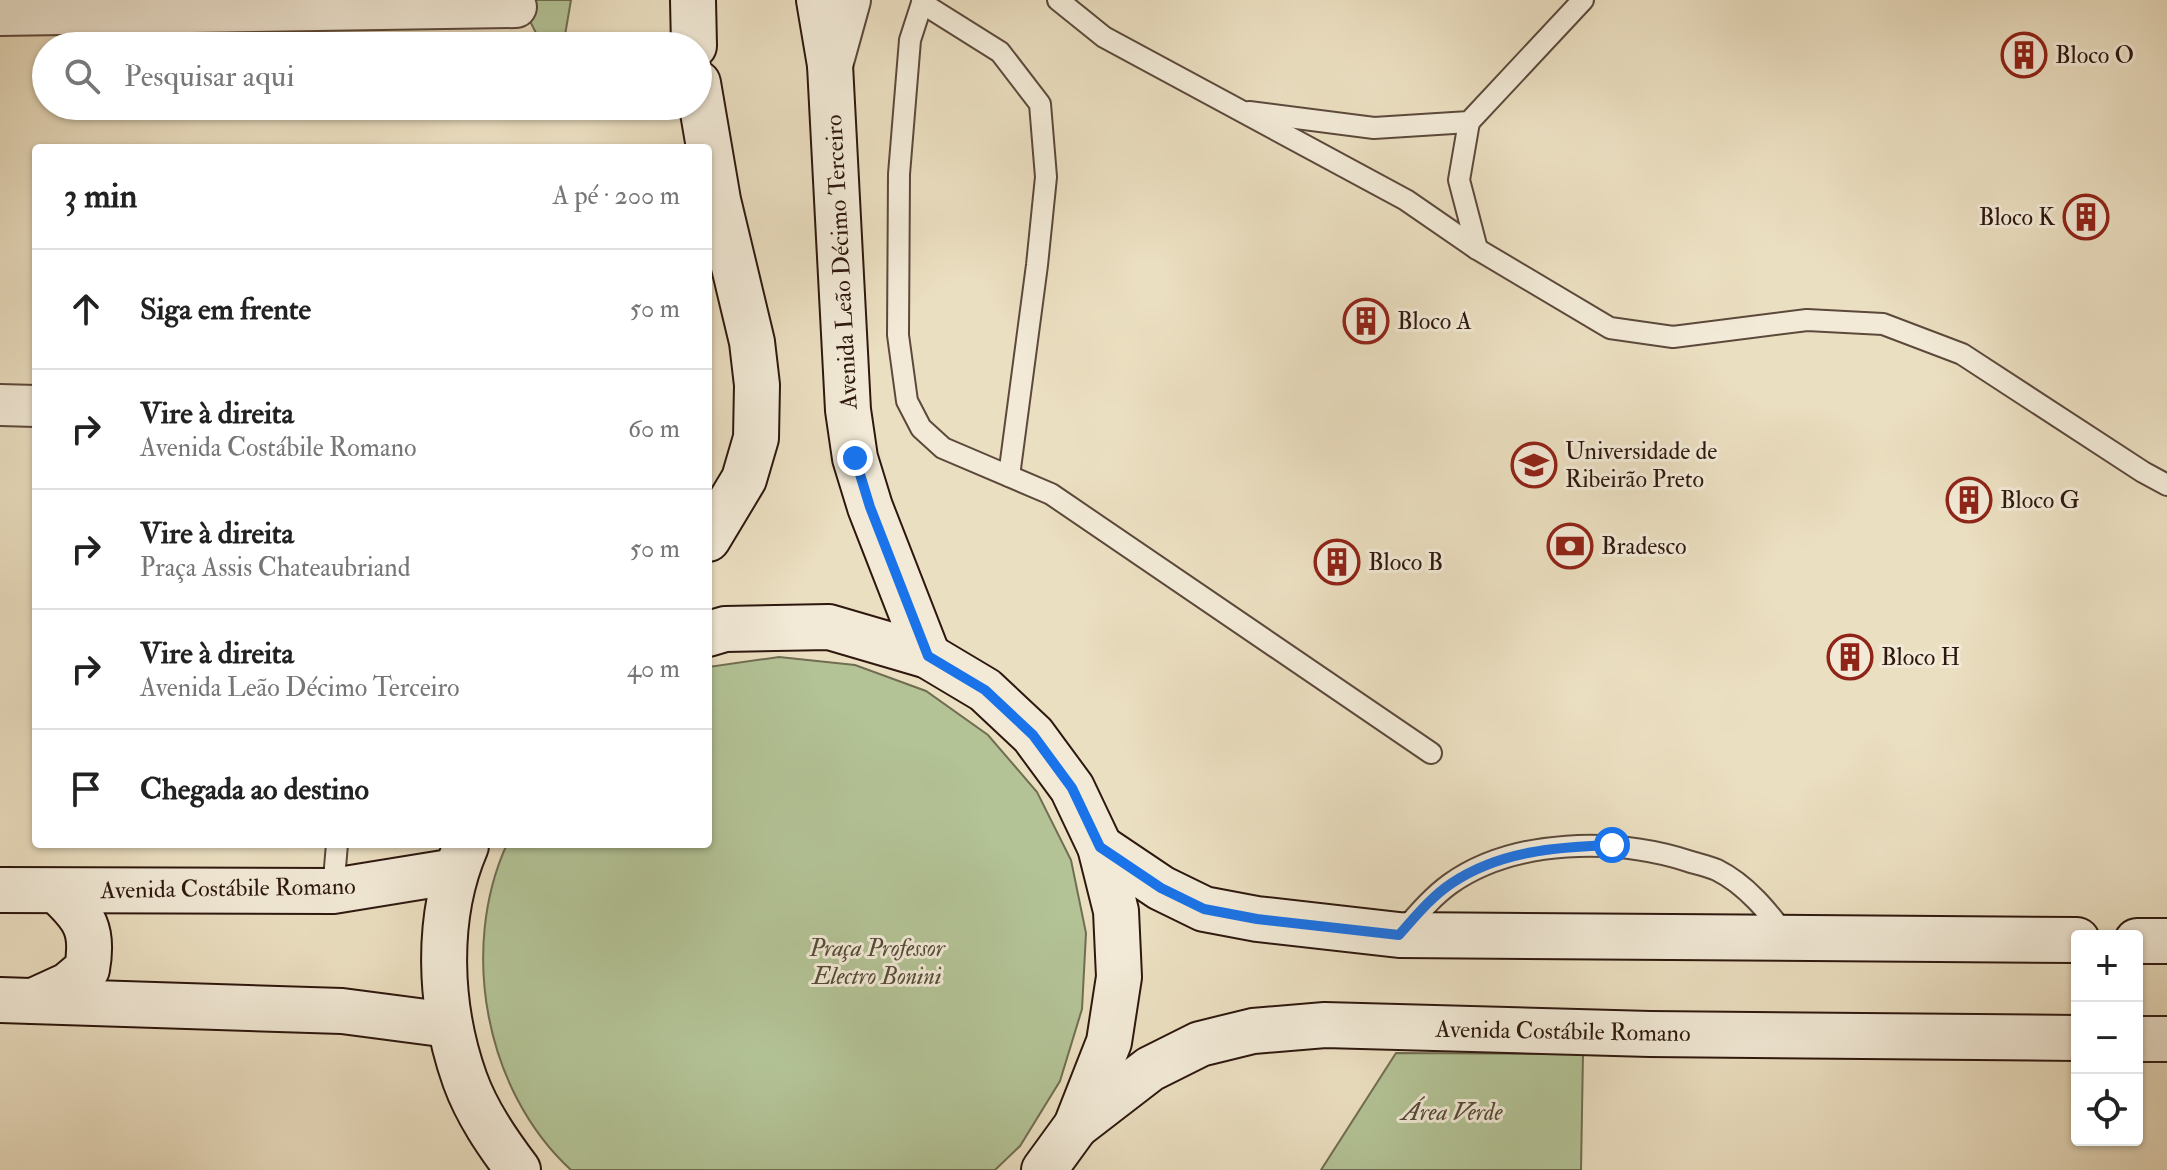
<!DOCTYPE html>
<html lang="pt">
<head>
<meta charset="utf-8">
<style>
  :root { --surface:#fff; --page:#f6f6f6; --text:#222; --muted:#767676; --line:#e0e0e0 }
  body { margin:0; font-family:"IM FELL Double Pica",serif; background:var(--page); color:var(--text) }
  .controls { position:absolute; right:24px; bottom:24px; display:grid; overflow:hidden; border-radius:8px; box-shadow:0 2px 6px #0004 }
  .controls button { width:72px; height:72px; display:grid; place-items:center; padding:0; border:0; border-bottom:2px solid var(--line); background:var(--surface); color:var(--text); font:40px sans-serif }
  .stop { position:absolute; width:24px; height:24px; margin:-18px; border:6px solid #1a73e8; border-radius:50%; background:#fff }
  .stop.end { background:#1a73e8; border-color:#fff; box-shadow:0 2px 8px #0008 }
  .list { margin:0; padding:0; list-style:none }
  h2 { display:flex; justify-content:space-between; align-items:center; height:104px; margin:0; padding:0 32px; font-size:34px }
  h2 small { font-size:26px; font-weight:400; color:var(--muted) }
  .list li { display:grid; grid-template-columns:52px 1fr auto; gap:24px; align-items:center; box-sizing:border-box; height:120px; padding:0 32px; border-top:2px solid var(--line) }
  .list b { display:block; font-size:30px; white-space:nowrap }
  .list p { margin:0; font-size:26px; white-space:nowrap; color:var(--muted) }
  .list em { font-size:26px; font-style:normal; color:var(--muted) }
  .icon { flex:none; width:44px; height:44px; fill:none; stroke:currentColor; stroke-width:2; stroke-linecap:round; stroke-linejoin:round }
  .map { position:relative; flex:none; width:2167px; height:1170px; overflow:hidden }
  .search { position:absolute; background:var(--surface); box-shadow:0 2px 6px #0004; left:32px; top:32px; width:680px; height:88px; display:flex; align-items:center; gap:20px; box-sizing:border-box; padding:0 28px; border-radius:44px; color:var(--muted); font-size:30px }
  .panel { position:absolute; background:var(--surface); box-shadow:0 2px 6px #0004; left:32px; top:144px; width:680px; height:704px; border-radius:8px }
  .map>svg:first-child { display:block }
</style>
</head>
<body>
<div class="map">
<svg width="2167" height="1170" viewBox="0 0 2167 1170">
  <rect width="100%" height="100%" fill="#ebdfc1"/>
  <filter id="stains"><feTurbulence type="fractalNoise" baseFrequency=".0025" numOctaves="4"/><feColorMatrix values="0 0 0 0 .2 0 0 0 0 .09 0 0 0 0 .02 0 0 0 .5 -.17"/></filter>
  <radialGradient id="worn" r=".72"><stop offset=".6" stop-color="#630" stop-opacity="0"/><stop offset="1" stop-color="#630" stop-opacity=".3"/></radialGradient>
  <g fill="#b3c396" stroke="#706d52" stroke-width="2">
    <path d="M 519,0 L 571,0 L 564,41 L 536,33 Z"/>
    <path d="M 779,657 L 855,665 L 926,691 L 988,735 L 1037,792 L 1071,860 L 1086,933 L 1082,1009 L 1060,1081 L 1020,1146 L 995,1170 L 571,1170 C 485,1091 459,949 507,844 L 708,844 L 708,667 Z"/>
    <path d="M 1396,1053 L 1583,1054 L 1581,1170 L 1321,1170 Z"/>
  </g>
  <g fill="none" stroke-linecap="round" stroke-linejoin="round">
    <g stroke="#5c493b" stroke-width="24">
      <g id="service">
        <path d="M 923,0 L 910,40 L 899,174 L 898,335 L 907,401 L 921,428 L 943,448 L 1051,494 L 1431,753"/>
        <path d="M 1058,0 L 1104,37 L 1406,200 L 1477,249 L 1610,328 L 1673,337 L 1807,320 L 1883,324 L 1962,354 L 2143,472 L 2167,485"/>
        <path d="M 922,3 L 1000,52 L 1040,104 L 1046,177 L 1037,265 L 1009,476"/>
        <path d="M 1249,112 L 1374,128 L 1469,122 L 1583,0"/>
        <path d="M 1469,122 L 1459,180 L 1477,249"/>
        <path d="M 333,891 L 337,844"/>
        <path d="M 1402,932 C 1417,915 1432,897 1450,884 C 1515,838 1616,838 1688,861 C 1697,864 1708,866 1717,870 C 1747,885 1768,912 1788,938"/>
      </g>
    </g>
    <g stroke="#5c493b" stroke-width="44">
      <g id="minor">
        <path d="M 0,15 L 516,7"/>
        <path d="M 0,405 L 36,406"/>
      </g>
    </g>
    <g stroke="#5c493b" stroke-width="48">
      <path id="tertiary" d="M 830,65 L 848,0"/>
    </g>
    <g stroke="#2d170e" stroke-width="48">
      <g id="secondary">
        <path d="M 693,0 L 694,46"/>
        <path d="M 819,0 L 830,65 L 848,410 L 855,458 L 870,507 L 928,656"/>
        <path d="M 698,83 L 718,200 L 752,342 L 757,385 L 756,438 L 744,479 L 708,539"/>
        <path d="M 708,634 L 725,629 L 829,627 L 928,656 L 985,690 L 1033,735 L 1072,788 L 1100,847 L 1116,911 L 1119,977 L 1109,1042 L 1076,1126 L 1044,1170"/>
        <path d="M 466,846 C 435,918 439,1007 465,1080 C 477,1113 497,1142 518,1170"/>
        <path d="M 1100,847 L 1161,888 L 1204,909 L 1257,919 L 1399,935 L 2077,940"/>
        <path d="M 0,890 L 333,891 L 456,871"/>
        <path d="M 2137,941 L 2167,941"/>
        <path d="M 0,1000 L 342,1011 L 449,1025"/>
        <path d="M 33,1001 L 68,985 L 87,969 C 94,930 85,917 57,891"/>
        <path d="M 2137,1039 L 2167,1039"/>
        <path d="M 1076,1126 L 1150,1069 L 1200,1044 L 1253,1031 L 1325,1025 L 1650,1034 L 2077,1038"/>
      </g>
    </g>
    <use href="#service" stroke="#f2ead7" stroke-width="20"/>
    <use href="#minor" stroke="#f2ead7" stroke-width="40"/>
    <use href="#tertiary" stroke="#f2ead7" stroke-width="44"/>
    <use href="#secondary" stroke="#f2ead7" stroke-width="44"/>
  </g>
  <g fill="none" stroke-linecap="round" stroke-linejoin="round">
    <path stroke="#1a73e8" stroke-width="10" d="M 855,458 L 870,507 L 928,656 L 985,690 L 1033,735 L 1072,788 L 1100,847 L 1161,888 L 1204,909 L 1257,919 L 1399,935 C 1415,917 1432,896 1452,883 C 1500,851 1556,847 1612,845"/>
  </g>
  <defs>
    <g id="building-ring" transform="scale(2.3)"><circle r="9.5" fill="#f2ead7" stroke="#8f2418" stroke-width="1.5"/><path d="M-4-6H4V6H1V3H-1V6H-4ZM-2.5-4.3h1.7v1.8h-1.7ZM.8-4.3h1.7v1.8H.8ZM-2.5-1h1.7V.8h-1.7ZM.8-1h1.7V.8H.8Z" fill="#8f2418"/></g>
    <g id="university-ring" transform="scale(2.3)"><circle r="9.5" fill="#f2ead7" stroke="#8f2418" stroke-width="1.5"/><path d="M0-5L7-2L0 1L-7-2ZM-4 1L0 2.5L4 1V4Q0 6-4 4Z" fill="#8f2418"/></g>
    <g id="bank-ring" transform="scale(2.3)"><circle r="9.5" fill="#f2ead7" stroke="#8f2418" stroke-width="1.5"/><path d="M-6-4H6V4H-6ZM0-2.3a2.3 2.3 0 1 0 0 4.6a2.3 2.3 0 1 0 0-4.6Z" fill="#8f2418"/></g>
  </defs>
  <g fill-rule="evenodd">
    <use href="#building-ring" x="2024" y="55"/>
    <use href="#building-ring" x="2086" y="217"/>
    <use href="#building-ring" x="1366" y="321"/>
    <use href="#university-ring" x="1534" y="465"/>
    <use href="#building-ring" x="1969" y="500"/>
    <use href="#bank-ring" x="1570" y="546"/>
    <use href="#building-ring" x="1337" y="562"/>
    <use href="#building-ring" x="1850" y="657"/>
  </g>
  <g text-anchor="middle" stroke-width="6" stroke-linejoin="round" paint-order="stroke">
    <g font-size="24" fill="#2d170e" stroke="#f2ead7" text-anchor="start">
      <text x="2055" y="63">Bloco O</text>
      <text x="2055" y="225" text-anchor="end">Bloco K</text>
      <text x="1397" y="329">Bloco A</text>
      <text x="1565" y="459">Universidade de<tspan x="1565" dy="28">Ribeirão Preto</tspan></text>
      <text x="2000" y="508">Bloco G</text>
      <text x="1601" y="554">Bradesco</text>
      <text x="1368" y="570">Bloco B</text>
      <text x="1881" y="665">Bloco H</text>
    </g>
    <g font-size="24" fill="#2d170e" stroke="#f2ead7">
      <text transform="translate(841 262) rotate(-93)" y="8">Avenida Leão Décimo Terceiro</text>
      <text transform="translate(228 888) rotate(-1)" y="8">Avenida Costábile Romano</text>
      <text transform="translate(1563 1031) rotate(1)" y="8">Avenida Costábile Romano</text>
    </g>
    <g font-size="24" font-style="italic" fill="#554b37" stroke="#f2ead7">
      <text x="877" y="956">Praça Professor<tspan x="877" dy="28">Electro Bonini</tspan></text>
      <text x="1452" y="1120">Área Verde</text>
    </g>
  </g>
  <rect width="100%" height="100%" filter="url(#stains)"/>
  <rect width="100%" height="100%" fill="url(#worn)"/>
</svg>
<div class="controls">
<button>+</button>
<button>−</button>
<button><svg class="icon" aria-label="locate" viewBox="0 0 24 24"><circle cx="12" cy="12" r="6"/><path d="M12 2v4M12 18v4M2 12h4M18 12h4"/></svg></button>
</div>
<div class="stop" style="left:1612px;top:845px"></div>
<div class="stop end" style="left:855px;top:458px"></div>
<div class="search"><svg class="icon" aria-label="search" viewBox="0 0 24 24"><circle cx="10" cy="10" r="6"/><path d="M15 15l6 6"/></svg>Pesquisar aqui</div>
<section class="panel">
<h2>3 min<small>A pé · 200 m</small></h2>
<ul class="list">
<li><svg class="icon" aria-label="ahead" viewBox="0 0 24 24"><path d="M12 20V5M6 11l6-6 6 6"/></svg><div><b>Siga em frente</b></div><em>50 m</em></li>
<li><svg class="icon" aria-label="right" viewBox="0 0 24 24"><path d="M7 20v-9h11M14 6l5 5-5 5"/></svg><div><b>Vire à direita</b><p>Avenida Costábile Romano</p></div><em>60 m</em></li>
<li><svg class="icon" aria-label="right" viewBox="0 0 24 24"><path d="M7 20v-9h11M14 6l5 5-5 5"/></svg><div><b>Vire à direita</b><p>Praça Assis Chateaubriand</p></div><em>50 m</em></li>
<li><svg class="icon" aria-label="right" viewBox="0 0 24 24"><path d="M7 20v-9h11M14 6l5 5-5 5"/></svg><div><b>Vire à direita</b><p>Avenida Leão Décimo Terceiro</p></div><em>40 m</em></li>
<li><svg class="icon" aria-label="arrive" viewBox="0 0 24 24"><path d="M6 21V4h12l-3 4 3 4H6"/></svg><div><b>Chegada ao destino</b></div></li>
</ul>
</section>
</div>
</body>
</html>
